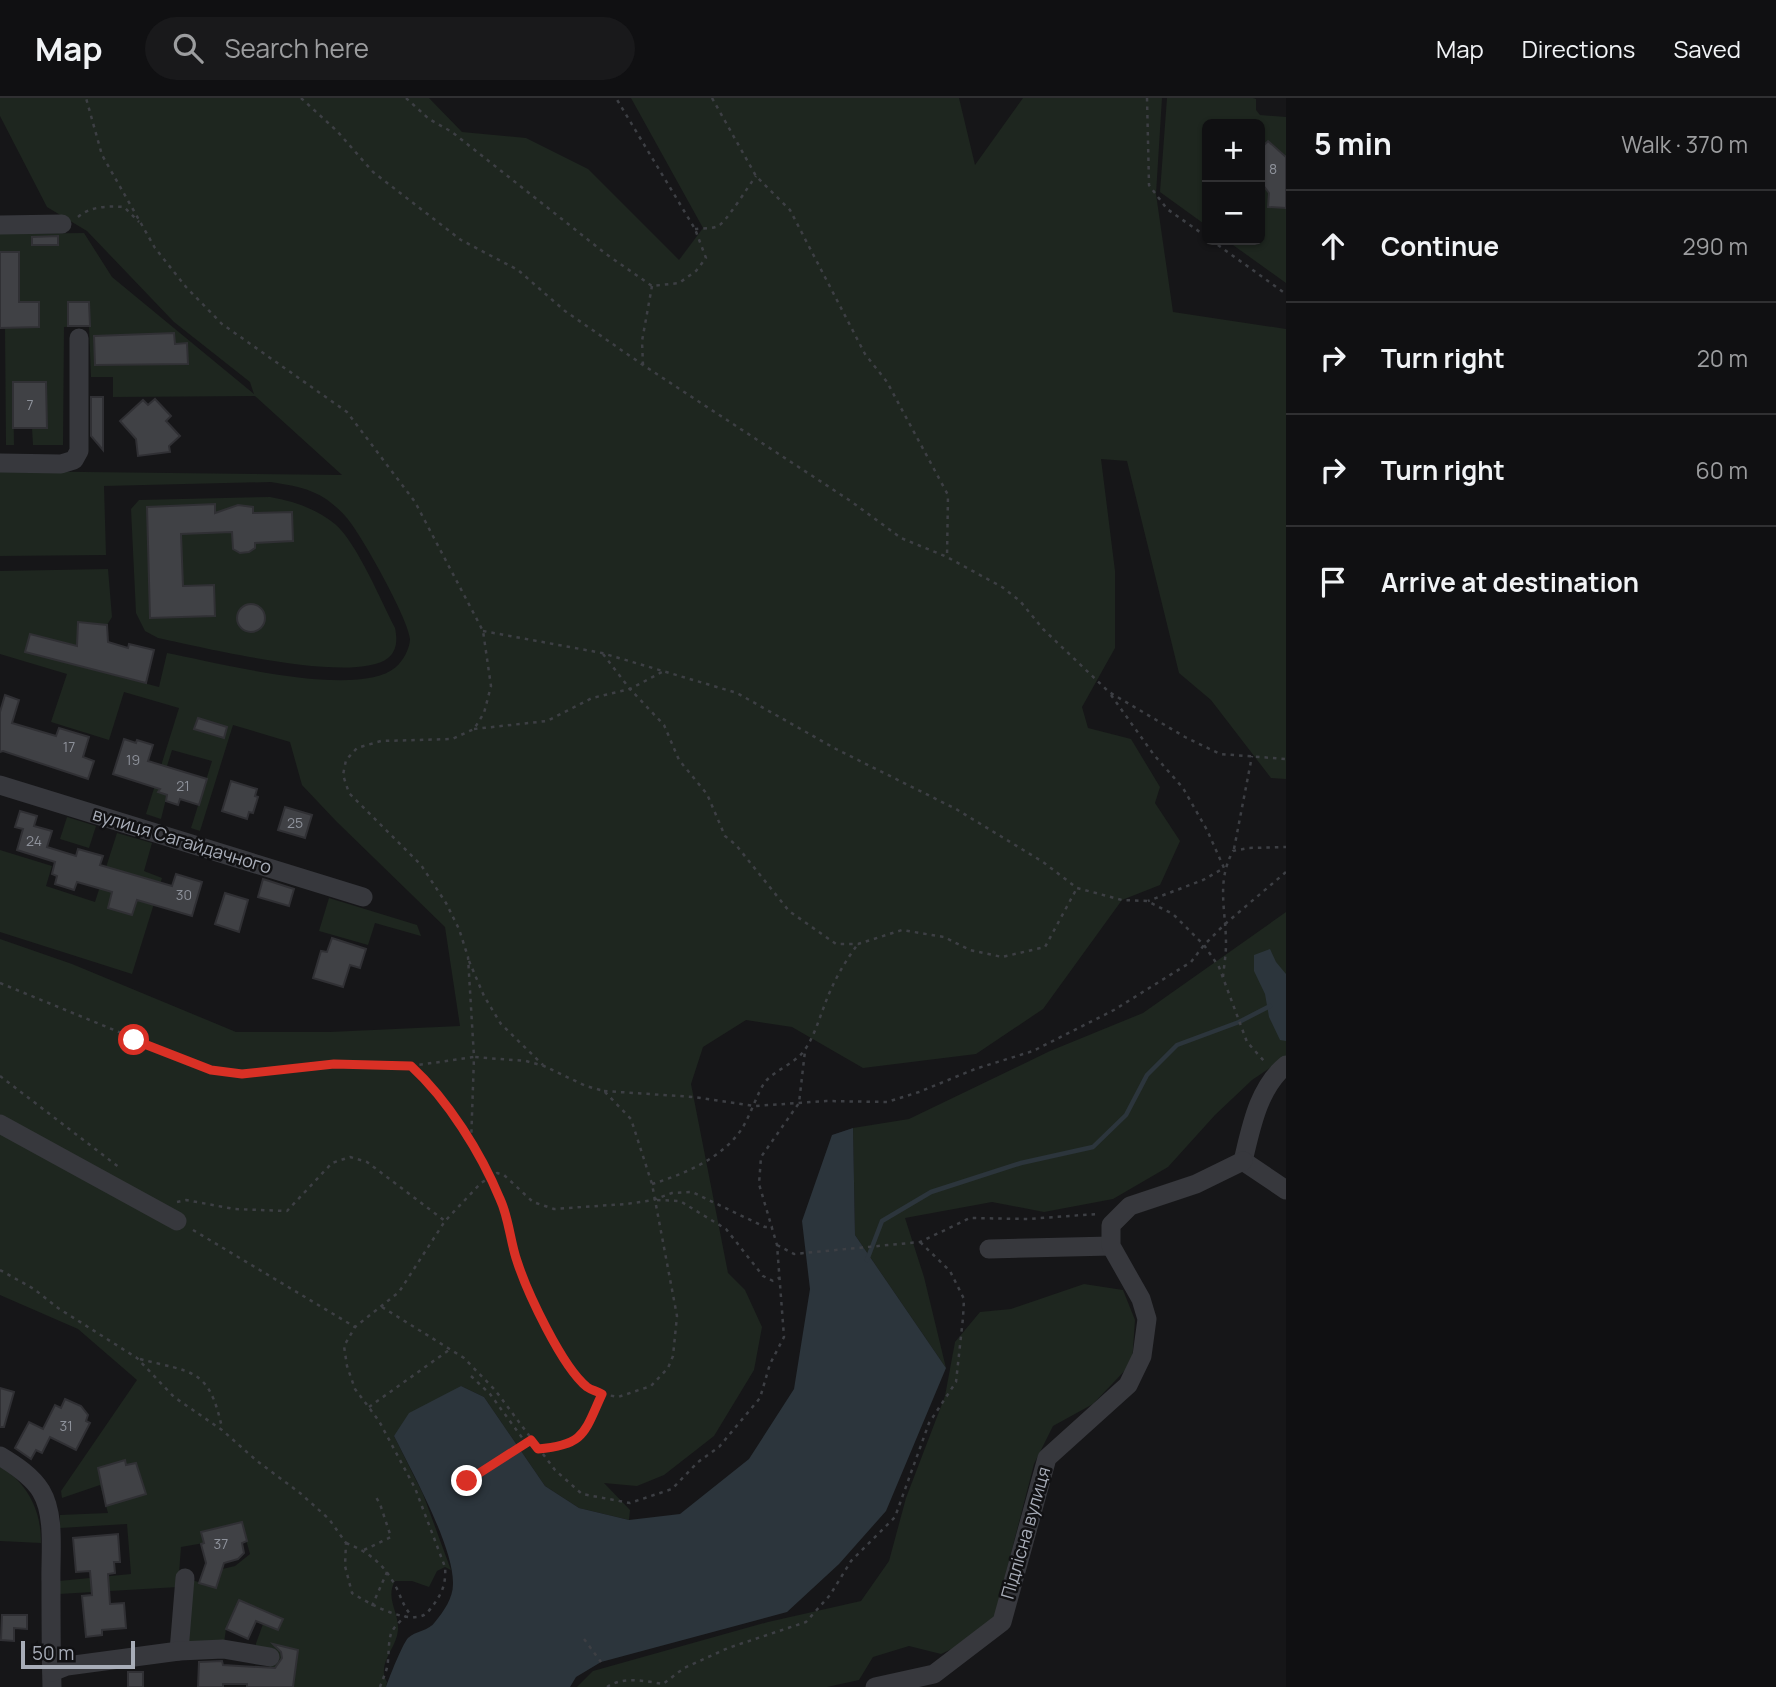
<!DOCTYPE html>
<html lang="en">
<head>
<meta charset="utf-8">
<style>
  :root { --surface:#101012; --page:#19191b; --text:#f1f3f6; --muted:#9c9d9f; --line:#303032 }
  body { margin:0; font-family:Manrope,sans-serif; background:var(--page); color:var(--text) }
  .controls { position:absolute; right:21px; top:21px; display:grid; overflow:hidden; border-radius:10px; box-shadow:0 2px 5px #0004 }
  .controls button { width:63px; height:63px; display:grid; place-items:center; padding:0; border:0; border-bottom:2px solid var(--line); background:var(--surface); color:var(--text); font:35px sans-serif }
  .scale { position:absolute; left:21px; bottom:18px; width:114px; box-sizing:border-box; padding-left:7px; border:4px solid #a8adb8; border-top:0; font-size:19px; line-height:24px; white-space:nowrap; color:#a8adb8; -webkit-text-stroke:5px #111113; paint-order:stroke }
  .stop { position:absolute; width:21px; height:21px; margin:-16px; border:5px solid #d93025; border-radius:50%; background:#fff }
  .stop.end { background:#d93025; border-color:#fff; box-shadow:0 2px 7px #0008 }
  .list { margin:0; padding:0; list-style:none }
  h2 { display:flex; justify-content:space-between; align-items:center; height:91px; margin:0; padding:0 28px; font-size:30px }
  h2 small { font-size:23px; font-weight:400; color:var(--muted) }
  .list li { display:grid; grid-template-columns:46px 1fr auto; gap:21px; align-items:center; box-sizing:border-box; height:112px; padding:0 28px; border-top:2px solid var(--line) }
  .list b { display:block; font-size:26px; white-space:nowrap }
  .list em { font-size:23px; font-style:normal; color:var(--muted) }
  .icon { flex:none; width:38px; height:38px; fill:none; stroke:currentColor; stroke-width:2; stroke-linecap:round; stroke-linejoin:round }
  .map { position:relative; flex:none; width:1286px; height:1589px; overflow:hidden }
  header { display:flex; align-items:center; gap:42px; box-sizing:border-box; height:98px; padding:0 35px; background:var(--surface); border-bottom:2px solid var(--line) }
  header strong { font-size:33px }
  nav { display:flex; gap:38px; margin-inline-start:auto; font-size:24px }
  .search { width:490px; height:63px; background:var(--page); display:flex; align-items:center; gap:18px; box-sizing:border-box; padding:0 24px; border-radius:38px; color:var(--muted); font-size:26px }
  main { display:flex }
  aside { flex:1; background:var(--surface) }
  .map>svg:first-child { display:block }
</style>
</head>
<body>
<header>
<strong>Map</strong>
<div class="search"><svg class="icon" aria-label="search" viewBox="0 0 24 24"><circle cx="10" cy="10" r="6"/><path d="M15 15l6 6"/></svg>Search here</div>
<nav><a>Map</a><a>Directions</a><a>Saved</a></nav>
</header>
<main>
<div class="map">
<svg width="1286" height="1589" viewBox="0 0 1286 1589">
  <rect width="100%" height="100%" fill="#161618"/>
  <g fill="#1e261f">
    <path d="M 0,0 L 429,0 L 462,34 L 526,40 L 588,71 L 679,162 L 703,130 L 631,0 L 959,0 L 975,67 L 1023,0 L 1162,0 L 1156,96 L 1173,214 L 1286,231 L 1286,681 L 1271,680 L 1211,602 L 1179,575 L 1127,363 L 1101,361 L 1115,473 L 1115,550 L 1082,609 L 1088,630 L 1131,641 L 1160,689 L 1155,705 L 1180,743 L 1160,787 L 1122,802 L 1043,911 L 976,956 L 863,970 L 792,929 L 746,922 L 703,949 L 691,986 L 728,1175 L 745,1192 L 762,1229 L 754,1272 L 714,1338 L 664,1377 L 637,1388 L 604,1385 L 630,1412 L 629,1422 L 579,1410 L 545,1388 L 484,1299 L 461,1288 L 394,1338 L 423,1396 L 451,1472 L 445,1469 L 437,1473 L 429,1489 L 412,1483 L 395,1483 C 385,1500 399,1514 398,1532 C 397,1550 376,1566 387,1584 L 386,1589 L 268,1589 L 270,1563 L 254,1551 L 263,1526 L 239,1503 L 226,1531 L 224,1545 L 186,1544 L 192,1482 L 216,1490 L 210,1474 L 235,1468 L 250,1456 L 241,1424 L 202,1434 L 204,1445 L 181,1449 L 178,1489 L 59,1496 L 59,1483 L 131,1476 L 127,1426 L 60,1430 L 60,1417 L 108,1415 L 100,1387 L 62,1400 L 61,1393 L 137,1282 L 78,1231 L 0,1197 L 0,841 L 72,866 L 236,934 L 330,934 L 460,928 L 445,829 L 336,723 L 302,687 L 290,644 L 233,627 L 200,733 L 191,730 L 212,663 L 172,652 L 159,694 L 167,697 L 161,721 L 146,716 L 179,610 L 124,594 L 109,642 L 51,624 L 67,576 L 0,556 L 0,473 L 108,471 L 112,519 L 107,527 L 79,524 L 77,548 L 30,536 L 25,554 L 159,589 L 167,555 C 215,564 358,602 396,569 C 403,563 410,550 410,541 C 409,522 360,434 346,419 C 341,413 333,406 326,401 C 310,390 290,387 271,384 L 104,388 L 106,457 L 0,458 L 0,373 L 342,377 L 255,298 L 113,299 L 113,279 L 91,279 L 89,228 L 64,229 L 63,347 L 33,347 L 32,330 L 47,330 L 46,284 L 13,284 L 14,347 L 6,347 L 5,231 L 0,230 L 0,136 L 84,135 L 112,179 L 254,296 L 250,284 L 174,224 L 87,133 L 47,109 L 0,18 Z"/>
    <path d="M 1167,0 L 1253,0 L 1256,1 L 1256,12 L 1260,17 L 1286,19 L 1286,185 L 1226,142 L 1260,142 L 1260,26 L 1207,26 L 1207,128 L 1160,94 Z"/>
    <path d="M 270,399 C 294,403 316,411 335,426 C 357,445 381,503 395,530 C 397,540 398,552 388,560 C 354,587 202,549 158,540 L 145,533 L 136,515 L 131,411 L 139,402 Z"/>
    <path d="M 67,719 L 96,728 L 89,750 L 60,741 Z"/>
    <path d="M 117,735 L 152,745 L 144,773 L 162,780 L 132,876 L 0,834 L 0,752 L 52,768 L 46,788 L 95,804 Z"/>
    <path d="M 329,800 L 417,827 L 421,838 L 375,825 L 368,847 L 319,833 Z"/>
    <path d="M 1286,814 L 1286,959 L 1252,982 L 1215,1017 L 1168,1069 L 1113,1101 L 1044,1114 L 992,1104 L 905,1120 L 924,1179 L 946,1270 L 855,1137 L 853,1030 L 909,1021 L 1050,953 L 1143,915 Z"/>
    <path d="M 1084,1186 L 1123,1192 L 1135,1222 L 1132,1265 L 1093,1306 L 1053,1328 L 1034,1366 L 994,1521 L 960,1547 L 941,1556 L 909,1548 L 873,1559 L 859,1582 L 827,1589 L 577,1589 L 593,1573 L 768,1524 L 861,1503 L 889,1463 L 906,1400 L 945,1298 L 955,1244 L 980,1214 L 1011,1211 Z"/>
    <path d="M 0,1368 C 28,1386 41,1412 41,1445 L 0,1443 Z"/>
  </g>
  <g fill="#2c353c">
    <path d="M 1270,851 L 1276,864 L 1286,876 L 1286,943 L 1280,942 L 1269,919 L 1265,896 L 1254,873 L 1254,857 Z"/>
    <path d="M 853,1030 L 855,1137 L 946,1270 L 886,1413 L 839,1466 L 787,1514 L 601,1564 L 576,1579 L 570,1589 L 386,1589 C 389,1580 402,1547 408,1540 C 415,1533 429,1533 435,1524 C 444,1513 453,1500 453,1486 C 454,1449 411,1372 394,1338 L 409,1315 L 461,1288 L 484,1299 L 545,1388 L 579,1410 L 629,1422 L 680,1416 L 749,1361 L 794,1291 L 810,1191 L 802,1123 L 832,1037 Z"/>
  </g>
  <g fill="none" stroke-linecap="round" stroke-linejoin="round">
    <path stroke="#2c353c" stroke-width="4.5" d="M 867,1162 L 882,1123 L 931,1094 L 1021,1065 L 1093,1049 L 1126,1017 L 1147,977 L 1177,947 L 1239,924 L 1270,908"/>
  </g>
  <g fill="#404145" stroke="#303034" stroke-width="2">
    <path d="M 1268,43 L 1286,59 L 1286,110 L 1268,109 L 1269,95 L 1260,83 L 1260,51 Z"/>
    <path d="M 58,138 L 58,147 L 32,147 L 32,139 Z"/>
    <path d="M 0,154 L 19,154 L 19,204 L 39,204 L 39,229 L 0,230 Z"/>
    <path d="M 68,204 L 89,204 L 90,228 L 68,228 Z"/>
    <path d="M 174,235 L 175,246 L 187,245 L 188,266 L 95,267 L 94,238 Z"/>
    <path d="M 13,284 L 46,284 L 47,330 L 13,330 Z"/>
    <path d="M 91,299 L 103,299 L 103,352 L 91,338 Z"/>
    <path d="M 155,301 L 171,318 L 166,323 L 180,338 L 169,348 L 170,354 L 138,358 L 136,341 L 120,323 L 143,302 L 148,307 Z"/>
    <path d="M 215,406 L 215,415 L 238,407 L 253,409 L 253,415 L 292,414 L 293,443 L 255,445 L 255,450 L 249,454 L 240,455 L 233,451 L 232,434 L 181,436 L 183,488 L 214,487 L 215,518 L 150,520 L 147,409 Z"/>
    <circle cx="251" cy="520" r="14"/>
    <path d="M 78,524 L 107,527 L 108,544 L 128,550 L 129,546 L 154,552 L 146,585 L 25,554 L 30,536 L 77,548 Z"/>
    <path d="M 5,597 L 19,602 L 12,625 L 56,638 L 59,630 L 89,639 L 83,659 L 94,663 L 88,681 L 3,653 L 0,654 L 0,614 Z"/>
    <path d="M 198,620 L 227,629 L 224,640 L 194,631 Z"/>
    <path d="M 124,641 L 136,645 L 137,642 L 153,647 L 148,663 L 207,681 L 199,707 L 180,701 L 178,707 L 166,703 L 167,697 L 158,694 L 160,691 L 113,676 Z"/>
    <path d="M 231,683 L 257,691 L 255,698 L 258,699 L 253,715 L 249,714 L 247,721 L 222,713 Z"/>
    <path d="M 285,709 L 312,717 L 305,740 L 278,732 Z"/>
    <path d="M 20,713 L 37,718 L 34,728 L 52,733 L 47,749 L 76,758 L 78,751 L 103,758 L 100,767 L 172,788 L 176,776 L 202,784 L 192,818 L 137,802 L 132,817 L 108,810 L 112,794 L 77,784 L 74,792 L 55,786 L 57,778 L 52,776 L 55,764 L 17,752 L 23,731 L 15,729 Z"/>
    <path d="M 263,781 L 294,791 L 289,808 L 258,799 Z"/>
    <path d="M 225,795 L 248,802 L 239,834 L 215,826 Z"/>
    <path d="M 332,840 L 366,851 L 360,870 L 350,867 L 343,889 L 313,880 L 321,853 L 327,854 Z"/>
    <path d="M 0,1290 L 14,1294 L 4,1329 L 0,1329 Z"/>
    <path d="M 65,1301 L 81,1308 L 88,1317 L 86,1323 L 90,1325 L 76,1352 L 50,1339 L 42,1355 L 36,1352 L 31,1361 L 15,1350 L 29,1324 L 43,1331 L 55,1307 L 61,1310 Z"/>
    <path d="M 125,1362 L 126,1367 L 136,1365 L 146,1396 L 106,1408 L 98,1370 Z"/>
    <path d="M 242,1424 L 247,1443 L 242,1445 L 244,1455 L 238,1461 L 224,1465 L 216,1490 L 199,1485 L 206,1465 L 201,1446 L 204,1445 L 201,1434 Z"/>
    <path d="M 118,1436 L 120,1464 L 114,1464 L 115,1475 L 108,1476 L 110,1506 L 124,1505 L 126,1530 L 102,1532 L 102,1537 L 86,1539 L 82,1498 L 92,1497 L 90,1473 L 76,1474 L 73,1440 Z"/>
    <path d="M 239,1502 L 283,1521 L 278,1532 L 256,1523 L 248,1541 L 226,1531 Z"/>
    <path d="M 2,1517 L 27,1517 L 27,1531 L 14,1530 L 14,1543 L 1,1542 Z"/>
    <path d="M 273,1546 L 298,1552 L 293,1589 L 247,1589 L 247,1586 L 223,1586 L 223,1589 L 198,1589 L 199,1564 L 222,1563 L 223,1567 L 275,1570 L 282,1560 L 281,1554 Z"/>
    <rect x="128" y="1574" width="15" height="15"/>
  </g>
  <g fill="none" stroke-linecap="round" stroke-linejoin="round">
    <g stroke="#3d3f44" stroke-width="2.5" stroke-dasharray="3.5 5" stroke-linecap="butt">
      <path d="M 301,0 L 337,33 L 373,74 L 461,142 L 518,172 L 565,213 L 643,267 L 852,404 L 901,440 L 947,459 L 1002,489 L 1020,503 L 1043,531 L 1109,594 L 1185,639 L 1220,656 L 1286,661"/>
      <path d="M 406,0 L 429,21 L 452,34 L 606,156 L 652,188 L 679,185 L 696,173 L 706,160 L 695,131 L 616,0"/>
      <path d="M 712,0 L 756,78 L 790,112 L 865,256 L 887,284 L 948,397 L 947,459"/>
      <path d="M 1147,0 L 1149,87 L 1167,111 L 1207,139"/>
      <path d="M 78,119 C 91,108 107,108 124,109 L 139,124"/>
      <path d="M 695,131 C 702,130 712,131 718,128 C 725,126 749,87 756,78"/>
      <path d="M 1211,142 L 1286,196"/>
      <path d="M 643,267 L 642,243 L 652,188"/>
      <path d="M 483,533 L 602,555 L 737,595 L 836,651 L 956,711 L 1043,764 L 1077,790 L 1122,802 L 1147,803 L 1173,816 L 1204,847 L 1219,869 L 1247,944 L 1264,963"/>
      <path d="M 603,556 L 630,591 L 664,627 L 679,662 L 707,696 L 725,738 L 736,747 L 789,813 L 836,846 L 858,846 L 902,832 L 944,839 L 970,852 L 1002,859 L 1045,849 L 1077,790"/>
      <path d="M 1111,597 L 1154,657 L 1183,690 L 1207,732 L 1224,770 L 1203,782 L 1148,803"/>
      <path d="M 474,631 L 547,623 L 592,600 L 630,591 L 662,574"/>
      <path d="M 1234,751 L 1252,658"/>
      <path d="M 469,863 L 484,898 L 501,926 L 543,967"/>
      <path d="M 1223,879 C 1224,868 1226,857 1226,846 C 1226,812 1216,784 1233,753 L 1248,750 L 1286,749"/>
      <path d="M 0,885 L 211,972 L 242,976 L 334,966 L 411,968 L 431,987 L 490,1079 L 502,1105 L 517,1164 L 534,1202 L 571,1270 L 587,1288 L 602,1296 L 618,1299 L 651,1288 L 668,1270 L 673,1258 L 677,1218 L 652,1086 L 631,1021 L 604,993 L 586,988 L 544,968 L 526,963 L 474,959 L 468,859 L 459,831 L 446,805 L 421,767 L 349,695 L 343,677 L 346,662 L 357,650 L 381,643 L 452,641 L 474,631 L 484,615 L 491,588 L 483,533 L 415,404 L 347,314 L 222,226 L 186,189 L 155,150 L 102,57 L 86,0"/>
      <path d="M 411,968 L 474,959 L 471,1046"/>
      <path d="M 0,978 L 120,1070"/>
      <path d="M 604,993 L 694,999 L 755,1008 L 826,1003 L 887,1004 L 919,994 L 975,971 L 1033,953 L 1114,912 L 1191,864 L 1204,847 L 1225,826 L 1286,774"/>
      <path d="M 652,1086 C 684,1076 721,1061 741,1032 C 750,1019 758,993 765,984 C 776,971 797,965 806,950 C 815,936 819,921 825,906 C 832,886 845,863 858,846"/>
      <path d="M 657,1102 L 680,1103 L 726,1131 L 763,1178 L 773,1183 L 779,1180"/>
      <path d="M 177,1104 L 186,1102 L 234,1111 L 287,1113 L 332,1065 L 350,1059 L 367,1064 L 445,1123"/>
      <path d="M 193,1132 L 355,1229"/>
      <path d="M 777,1147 L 794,1156 L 920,1144 L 970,1120 L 1028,1121 L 1097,1116"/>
      <path d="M 0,1172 L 34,1191 L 58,1210 L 137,1260 L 174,1299 L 222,1332 L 257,1363 L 300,1395 L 329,1421 L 346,1445 L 345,1468 L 352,1495 C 368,1505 405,1526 424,1517 C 429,1514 435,1505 438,1500 C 444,1491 446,1480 445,1469 L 415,1390 L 379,1323 L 355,1291 L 347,1268 L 344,1248 L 355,1229 L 399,1194 L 445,1123 L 481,1085 L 497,1075 L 504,1077 L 533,1104 L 554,1111 L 626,1106 L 653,1102 L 672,1095 L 692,1094 L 765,1129 L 773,1129"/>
      <path d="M 382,1209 L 464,1260 L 495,1292 L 555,1372 L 582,1396 L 630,1405 L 672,1391 L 698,1364 L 719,1349 L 760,1300 L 770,1266 L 784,1239 L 777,1147 L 759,1086 L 761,1059 L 799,1005 L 805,953"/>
      <path d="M 140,1261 C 192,1275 209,1269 222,1330"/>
      <path d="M 471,1278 L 490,1296 L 526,1345"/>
      <path d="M 369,1309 L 449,1252"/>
      <path d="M 538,1351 C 585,1348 584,1335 602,1296"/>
      <path d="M 467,1383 L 531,1342"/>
      <path d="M 346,1445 C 371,1455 386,1468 398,1493 C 402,1502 404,1509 411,1517"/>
      <path d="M 364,1452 L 391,1439 L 380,1406 L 374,1396"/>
      <path d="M 372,1508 L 387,1474"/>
      <path d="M 584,1541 L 601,1564"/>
      <path d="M 380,1589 C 383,1580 388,1571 388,1562 C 390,1538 387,1534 406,1518"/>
      <path d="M 607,1589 C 623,1578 645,1583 663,1586 L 684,1570 L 728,1550 L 806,1524 L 830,1497 L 851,1463 L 895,1419 L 929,1325 L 956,1284 L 963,1220 L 964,1201 L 950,1173 L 920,1144"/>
    </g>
    <g stroke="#37383d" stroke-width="19">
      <path d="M 0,127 L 62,126"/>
      <path d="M 0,365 L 61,366 L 74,362 L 79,353 L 79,240"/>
      <path d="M 0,687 L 363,799"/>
      <path d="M 0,1026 L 177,1123"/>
      <path d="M 1243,1063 C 1251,1030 1258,990 1286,967"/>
      <path d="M 1243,1063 L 1286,1092"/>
      <path d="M 989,1151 L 1111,1148"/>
      <path d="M 0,1358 C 15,1367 32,1378 41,1393 C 56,1418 50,1457 51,1485 C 51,1520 51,1554 52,1589"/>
      <path d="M 179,1553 L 185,1480"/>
      <path d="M 52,1574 L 67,1568 L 179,1553 L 223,1551 L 270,1559"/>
      <path d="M 875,1589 L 934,1576 L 1002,1524 L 1047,1360 L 1128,1287 L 1142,1258 L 1147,1221 L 1141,1201 L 1111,1148 L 1111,1127 L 1130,1108 L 1196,1086 L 1243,1063"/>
    </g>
  </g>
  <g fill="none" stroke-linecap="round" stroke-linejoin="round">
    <path stroke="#d93025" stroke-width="9" d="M 134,942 L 211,972 L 242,976 L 334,966 L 411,968 C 448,1002 481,1055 500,1101 C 509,1120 510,1143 517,1163 C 527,1194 562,1269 587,1289 C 591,1292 597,1293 602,1296 C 584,1335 585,1347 538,1351 L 531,1342 L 467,1383"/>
  </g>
  <g text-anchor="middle" stroke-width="5" stroke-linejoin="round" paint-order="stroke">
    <g font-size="14" fill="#8e929b">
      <text x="1273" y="76">8</text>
      <text x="30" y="312">7</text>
      <text x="69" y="654">17</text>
      <text x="133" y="667">19</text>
      <text x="183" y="693">21</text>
      <text x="295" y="730">25</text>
      <text x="34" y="748">24</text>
      <text x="184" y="802">30</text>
      <text x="66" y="1333">31</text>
      <text x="221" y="1451">37</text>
    </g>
    <g font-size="18" fill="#a8adb8" stroke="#111113">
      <text transform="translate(182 743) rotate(17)" y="6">вулиця Сагайдачного</text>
      <text transform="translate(1026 1435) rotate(-74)" y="6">Підлісна вулиця</text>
    </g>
  </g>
</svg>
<div class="controls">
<button>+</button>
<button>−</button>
</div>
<div class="scale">50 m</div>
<div class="stop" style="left:134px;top:942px"></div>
<div class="stop end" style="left:467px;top:1383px"></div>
</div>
<aside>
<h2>5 min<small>Walk · 370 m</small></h2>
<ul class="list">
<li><svg class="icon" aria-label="ahead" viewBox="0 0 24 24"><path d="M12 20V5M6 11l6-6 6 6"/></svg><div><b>Continue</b></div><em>290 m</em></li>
<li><svg class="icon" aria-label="right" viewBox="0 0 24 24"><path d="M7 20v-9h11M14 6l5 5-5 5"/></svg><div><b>Turn right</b></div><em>20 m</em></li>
<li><svg class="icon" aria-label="right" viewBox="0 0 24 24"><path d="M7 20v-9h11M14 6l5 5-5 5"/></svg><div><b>Turn right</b></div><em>60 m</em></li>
<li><svg class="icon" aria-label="arrive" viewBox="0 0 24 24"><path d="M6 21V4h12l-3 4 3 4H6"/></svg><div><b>Arrive at destination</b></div></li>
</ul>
</aside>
</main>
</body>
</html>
